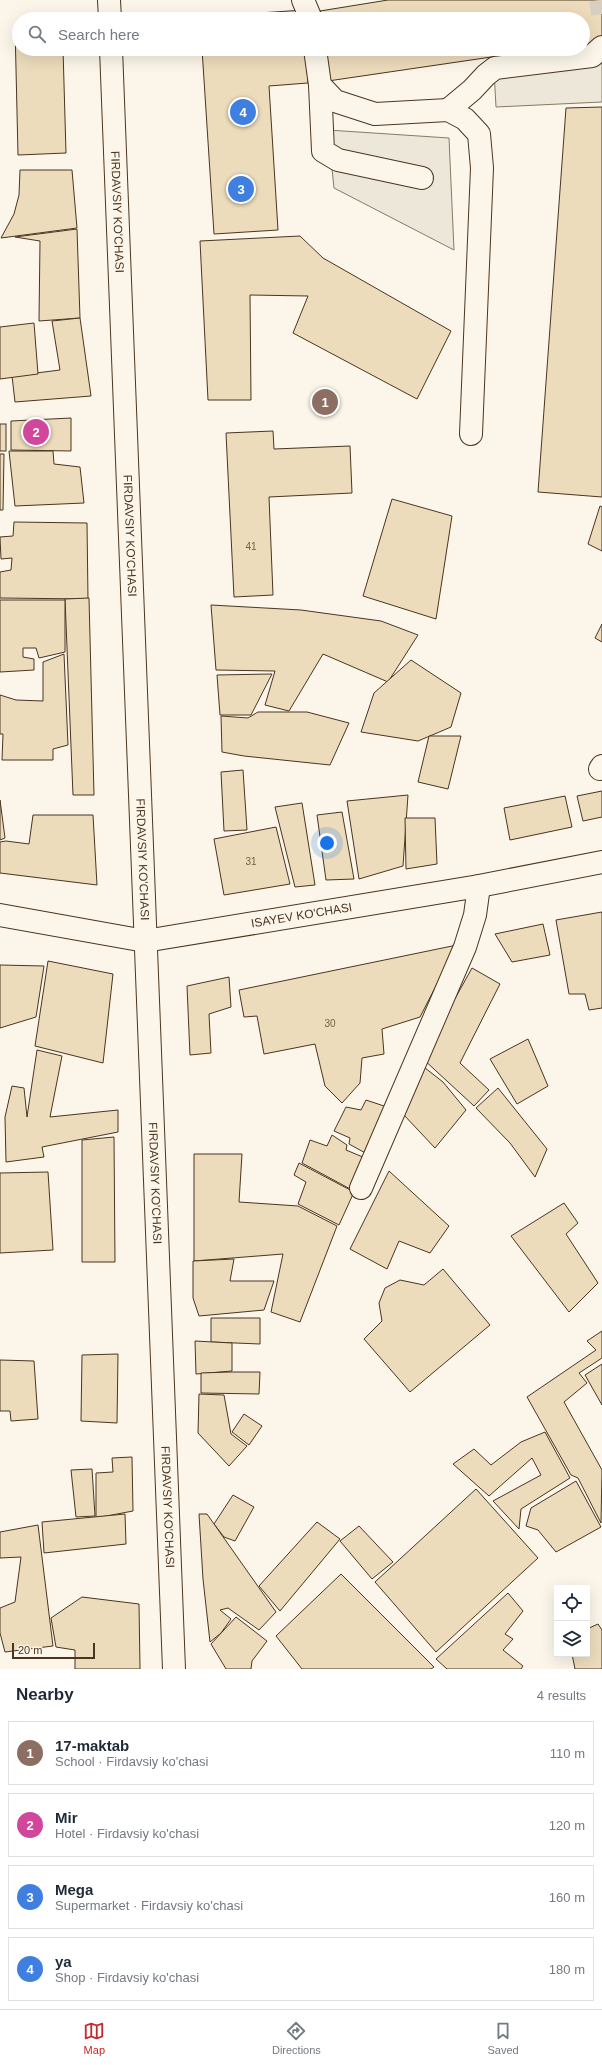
<!DOCTYPE html>
<html lang="en">
<head>
<meta charset="utf-8">
<style>
  :root { --surface:#fff; --page:#f2f2f3; --text:#1f2937; --muted:#747a83; --line:#e0e1e3; --accent:#c62828 }
  body { margin:0; font-family:Helvetica,sans-serif; background:var(--page); color:var(--text) }
  .controls { position:absolute; right:12px; bottom:12px; display:grid; overflow:hidden; border-radius:0px; box-shadow:0 4px 16px #0002 }
  .controls button { width:36px; height:36px; display:grid; place-items:center; padding:0; border:0; border-bottom:1px solid var(--line); background:var(--surface); color:var(--text); font:20px sans-serif }
  .scale { position:absolute; left:12px; bottom:10px; width:83px; box-sizing:border-box; padding-left:4px; border:2px solid #4a3520; border-top:0; font-size:11px; line-height:14px; white-space:nowrap; color:#4a3520; -webkit-text-stroke:3px #fbf6e9; paint-order:stroke }
  .you { position:absolute; left:327px; top:843px; width:14px; height:14px; margin:-10px; border:3px solid #fff; border-radius:50%; background:#1a73e8; box-shadow:0 0 0 6px #1a73e833 }
  .badge { display:grid; place-items:center; width:26px; height:26px; border-radius:50%; background:var(--accent); color:#fff; font-size:13px; font-weight:700 }
  .pin { position:absolute; translate:-50% -50%; border:2px solid #fff; box-shadow:0 1px 4px #0006 }
  .list { margin:0; padding:0; list-style:none }
  h2 { display:flex; justify-content:space-between; align-items:center; height:52px; margin:0; padding:0 16px; font-size:17px }
  h2 small { font-size:13px; font-weight:400; color:var(--muted) }
  .list li { display:grid; grid-template-columns:26px 1fr auto; gap:12px; align-items:center; box-sizing:border-box; height:64px; margin:0 8px 8px; padding:0 8px; border:1px solid var(--line); border-radius:0px }
  .list b { display:block; font-size:15px; white-space:nowrap }
  .list p { margin:0; font-size:13px; white-space:nowrap; color:var(--muted) }
  .list em { font-size:13px; font-style:normal; color:var(--muted) }
  .icon { flex:none; width:22px; height:22px; fill:none; stroke:currentColor; stroke-width:2; stroke-linecap:round; stroke-linejoin:round }
  .map { position:relative; flex:none; width:602px; height:1669px; overflow:hidden }
  .search { position:absolute; background:var(--surface); box-shadow:0 4px 16px #0002; left:12px; right:12px; top:12px; height:44px; display:flex; align-items:center; gap:10px; box-sizing:border-box; padding:0 14px; border-radius:22px; color:var(--muted); font-size:15px }
  .sheet { height:340px; background:var(--surface) }
  nav { display:flex; justify-content:space-around; align-items:center; box-sizing:border-box; height:56px; border-top:1px solid var(--line); background:var(--surface); font-size:11px; color:var(--muted) }
  nav a { display:grid; justify-items:center; gap:2px }
  nav .on { color:var(--accent) }
  .map>svg:first-child { display:block }
</style>
</head>
<body>
<div class="map">
<svg width="602" height="1669" viewBox="0 0 602 1669">
  <rect width="100%" height="100%" fill="#fbf6e9"/>
  <g fill="#ede7d9" stroke="#887966">
    <path d="M 602,57 L 602,102 L 496,107 L 494,71 Z"/>
    <path d="M 328,130 L 449,138 L 454,250 L 334,188 Z"/>
  </g>
  <g fill="#ecdcbc" stroke="#4a3520">
    <path d="M 388,0 L 602,0 L 602,41 L 583,44 L 583,19 L 321,19 L 320,11 Z"/>
    <path d="M 304,10 L 304,19 L 200,19 L 200,17 Z"/>
    <path d="M 15,26 L 19,26 L 19,49 L 63,49 L 66,153 L 18,155 Z"/>
    <path d="M 202,49 L 306,49 L 308,83 L 269,86 L 278,230 L 214,234 Z"/>
    <path d="M 324,49 L 546,49 L 328,81 Z"/>
    <path d="M 602,107 L 602,497 L 538,492 L 566,108 Z"/>
    <path d="M 20,170 L 72,170 L 77,228 L 1,238 L 14,214 L 19,195 Z"/>
    <path d="M 77,229 L 80,318 L 39,321 L 40,241 L 15,237 Z"/>
    <path d="M 300,236 L 323,258 L 451,331 L 417,399 L 293,333 L 308,296 L 250,295 L 251,400 L 208,400 L 200,241 Z"/>
    <path d="M 80,318 L 91,396 L 15,402 L 12,376 L 60,370 L 52,321 Z"/>
    <path d="M 34,323 L 38,374 L 0,379 L 0,327 Z"/>
    <path d="M 71,418 L 71,451 L 11,450 L 11,421 Z"/>
    <rect x="0" y="424" width="6" height="27"/>
    <path d="M 273,431 L 274,449 L 350,446 L 352,493 L 269,497 L 273,595 L 234,597 L 226,433 Z"/>
    <path d="M 9,451 L 53,451 L 54,464 L 80,467 L 84,503 L 15,506 Z"/>
    <path d="M 0,454 L 4,454 L 3,510 L 0,510 Z"/>
    <path d="M 392,499 L 452,516 L 436,619 L 363,596 Z"/>
    <path d="M 600,506 L 602,507 L 602,551 L 588,544 Z"/>
    <path d="M 14,522 L 87,523 L 88,599 L 0,598 L 0,572 L 11,570 L 12,558 L 1,559 L 0,537 L 13,536 Z"/>
    <path d="M 89,598 L 94,795 L 73,795 L 65,599 Z"/>
    <path d="M 0,600 L 65,600 L 65,652 L 39,658 L 36,648 L 23,648 L 23,657 L 34,659 L 34,670 L 0,672 Z"/>
    <path d="M 211,605 L 301,610 L 381,621 L 418,635 L 388,682 L 323,654 L 289,711 L 265,705 L 275,671 L 216,670 Z"/>
    <path d="M 602,624 L 602,642 L 595,638 Z"/>
    <path d="M 64,654 L 68,745 L 53,749 L 53,760 L 2,760 L 3,734 L 0,734 L 0,695 L 16,700 L 43,701 L 43,662 Z"/>
    <path d="M 411,660 L 461,693 L 451,727 L 418,741 L 361,732 L 374,693 Z"/>
    <path d="M 272,674 L 251,715 L 220,715 L 217,675 Z"/>
    <path d="M 258,712 L 307,712 L 349,723 L 330,765 L 244,756 L 222,752 L 221,716 L 248,718 Z"/>
    <path d="M 429,736 L 461,736 L 448,789 L 418,782 Z"/>
    <path d="M 243,770 L 247,830 L 224,831 L 221,772 Z"/>
    <path d="M 602,791 L 602,817 L 583,821 L 577,796 Z"/>
    <path d="M 408,795 L 403,866 L 359,879 L 347,801 Z"/>
    <path d="M 565,796 L 572,827 L 510,840 L 504,808 Z"/>
    <path d="M 0,800 L 5,838 L 0,840 Z"/>
    <path d="M 302,803 L 315,885 L 295,887 L 275,807 Z"/>
    <path d="M 342,812 L 354,879 L 326,880 L 317,815 Z"/>
    <path d="M 33,815 L 93,815 L 97,885 L 0,873 L 0,842 L 6,841 L 29,844 Z"/>
    <path d="M 405,818 L 435,818 L 437,864 L 406,869 Z"/>
    <path d="M 276,827 L 290,884 L 224,895 L 214,839 Z"/>
    <path d="M 602,912 L 602,1008 L 589,1010 L 585,994 L 569,994 L 556,920 Z"/>
    <path d="M 543,924 L 550,955 L 512,962 L 495,934 Z"/>
    <path d="M 457,945 L 420,1017 L 382,1029 L 384,1054 L 362,1058 L 360,1083 L 342,1103 L 325,1086 L 315,1044 L 264,1054 L 257,1016 L 244,1017 L 239,990 Z"/>
    <path d="M 48,961 L 113,974 L 103,1063 L 35,1046 Z"/>
    <path d="M 0,965 L 44,966 L 36,1017 L 0,1028 Z"/>
    <path d="M 472,968 L 500,984 L 460,1063 L 489,1090 L 474,1106 L 422,1058 Z"/>
    <path d="M 229,977 L 231,1007 L 209,1014 L 211,1053 L 190,1055 L 187,986 Z"/>
    <path d="M 528,1039 L 548,1086 L 517,1104 L 490,1059 Z"/>
    <path d="M 37,1050 L 62,1056 L 50,1117 L 118,1110 L 118,1132 L 42,1147 L 44,1157 L 6,1162 L 5,1117 L 12,1086 L 24,1088 L 27,1117 Z"/>
    <path d="M 420,1064 L 443,1082 L 466,1110 L 435,1148 L 403,1114 Z"/>
    <path d="M 498,1088 L 547,1149 L 535,1177 L 510,1143 L 476,1108 Z"/>
    <path d="M 366,1100 L 390,1108 L 369,1155 L 349,1144 L 350,1138 L 334,1131 L 346,1107 L 361,1110 Z"/>
    <path d="M 332,1135 L 347,1145 L 346,1150 L 370,1160 L 354,1191 L 302,1163 L 310,1140 L 327,1146 Z"/>
    <path d="M 114,1137 L 115,1262 L 82,1262 L 82,1140 Z"/>
    <path d="M 194,1154 L 242,1154 L 239,1202 L 298,1206 L 337,1226 L 300,1322 L 271,1312 L 283,1254 L 194,1261 Z"/>
    <path d="M 299,1163 L 354,1192 L 339,1225 L 298,1204 L 306,1182 L 294,1175 Z"/>
    <path d="M 389,1171 L 449,1226 L 430,1253 L 399,1241 L 387,1269 L 350,1249 Z"/>
    <path d="M 48,1172 L 53,1250 L 0,1253 L 0,1173 Z"/>
    <path d="M 564,1203 L 578,1223 L 566,1234 L 598,1283 L 569,1312 L 511,1236 Z"/>
    <path d="M 234,1259 L 230,1281 L 274,1281 L 264,1310 L 199,1316 L 193,1298 L 193,1261 Z"/>
    <path d="M 443,1269 L 490,1325 L 410,1392 L 364,1339 L 382,1321 L 379,1303 L 385,1288 L 400,1280 L 424,1285 Z"/>
    <path d="M 211,1318 L 260,1318 L 260,1344 L 211,1342 Z"/>
    <path d="M 602,1331 L 602,1358 L 579,1373 L 587,1383 L 564,1402 L 602,1470 L 601,1523 L 578,1478 L 571,1475 L 527,1397 L 596,1350 L 587,1341 Z"/>
    <path d="M 195,1341 L 232,1343 L 232,1371 L 196,1374 Z"/>
    <path d="M 118,1354 L 117,1423 L 81,1421 L 82,1355 Z"/>
    <path d="M 0,1360 L 34,1361 L 38,1419 L 11,1421 L 10,1411 L 0,1411 Z"/>
    <path d="M 602,1364 L 602,1405 L 585,1375 Z"/>
    <path d="M 230,1372 L 260,1372 L 259,1394 L 201,1393 L 201,1373 Z"/>
    <path d="M 199,1394 L 224,1395 L 231,1434 L 247,1446 L 229,1466 L 198,1433 Z"/>
    <path d="M 244,1414 L 262,1426 L 249,1445 L 232,1432 Z"/>
    <path d="M 545,1432 L 570,1478 L 521,1509 L 519,1529 L 493,1501 L 541,1475 L 532,1458 L 489,1496 L 453,1464 L 474,1449 L 491,1465 L 521,1442 Z"/>
    <path d="M 132,1457 L 133,1511 L 96,1518 L 96,1473 L 113,1472 L 112,1458 Z"/>
    <path d="M 92,1469 L 95,1516 L 76,1517 L 71,1470 Z"/>
    <path d="M 576,1481 L 601,1527 L 556,1552 L 538,1530 L 526,1526 L 531,1508 Z"/>
    <path d="M 476,1489 L 538,1558 L 436,1652 L 375,1582 Z"/>
    <path d="M 233,1495 L 254,1507 L 235,1541 L 224,1537 L 214,1524 Z"/>
    <path d="M 125,1514 L 126,1544 L 44,1553 L 42,1522 Z"/>
    <path d="M 199,1514 L 207,1514 L 276,1612 L 259,1630 L 228,1608 L 220,1610 L 231,1619 L 221,1633 L 210,1642 L 203,1579 Z"/>
    <path d="M 317,1522 L 340,1539 L 280,1611 L 259,1586 Z"/>
    <path d="M 38,1525 L 53,1646 L 5,1652 L 0,1633 L 0,1608 L 15,1602 L 21,1557 L 0,1558 L 0,1532 Z"/>
    <path d="M 359,1526 L 393,1562 L 372,1579 L 340,1541 Z"/>
    <path d="M 341,1574 L 434,1667 L 431,1669 L 302,1669 L 276,1636 Z"/>
    <path d="M 508,1593 L 523,1611 L 505,1634 L 513,1639 L 503,1650 L 523,1666 L 521,1669 L 447,1669 L 436,1659 Z"/>
    <path d="M 82,1597 L 139,1604 L 140,1669 L 75,1669 L 75,1650 L 56,1647 L 51,1618 Z"/>
    <path d="M 236,1617 L 267,1641 L 252,1661 L 251,1669 L 226,1669 L 211,1644 Z"/>
    <path d="M 598,1624 L 602,1630 L 602,1669 L 575,1669 L 572,1654 L 587,1654 L 587,1629 Z"/>
  </g>
  <g fill="none" stroke-linecap="round" stroke-linejoin="round">
    <path stroke="#d8cfc1" stroke-width="22" stroke-dasharray="22 11" stroke-linecap="butt" d="M 600,0 L 602,14"/>
    <g stroke="#4a3520" stroke-width="24">
      <g id="minor">
        <path d="M 303,0 L 311,19"/>
        <path d="M 315,49 L 320,85 L 335,101 L 375,114 L 448,110 L 465,119 L 479,134 L 482,168 L 471,434"/>
        <path d="M 320,85 L 323,151 L 338,160 L 422,178"/>
        <path d="M 448,110 L 472,90 L 486,75 L 495,68 L 592,56 L 602,47"/>
        <path d="M 600,769 L 602,766"/>
        <path d="M 361,1188 L 465,947 L 475,915 L 479,886"/>
      </g>
    </g>
    <g stroke="#4a3520" stroke-width="24">
      <g id="major">
        <path d="M 109,0 L 110,19"/>
        <path id="s1" d="M 111,49 L 174,1669"/>
        <path id="s2" d="M 0,915 L 145,941 L 479,886 L 602,862"/>
      </g>
    </g>
    <use href="#minor" stroke="#fbf6e9" stroke-width="22"/>
    <use href="#major" stroke="#fbf6e9" stroke-width="22"/>
  </g>
  <g text-anchor="middle" stroke-width="3" stroke-linejoin="round" paint-order="stroke">
    <g font-size="10" fill="#725f47">
      <text x="251" y="550">41</text>
      <text x="251" y="865">31</text>
      <text x="330" y="1027">30</text>
    </g>
    <g font-size="12" fill="#4a3520" stroke="#fbf6e9">
      <text dy="4" stroke="none"><textPath href="#s1" startOffset="163">FIRDAVSIY KO'CHASI</textPath></text>
      <text dy="4" stroke="none"><textPath href="#s1" startOffset="487">FIRDAVSIY KO'CHASI</textPath></text>
      <text dy="4" stroke="none"><textPath href="#s1" startOffset="811">FIRDAVSIY KO'CHASI</textPath></text>
      <text dy="4" stroke="none"><textPath href="#s2" startOffset="306">ISAYEV KO'CHASI</textPath></text>
      <text dy="4" stroke="none"><textPath href="#s1" startOffset="1135">FIRDAVSIY KO'CHASI</textPath></text>
      <text dy="4" stroke="none"><textPath href="#s1" startOffset="1459">FIRDAVSIY KO'CHASI</textPath></text>
    </g>
  </g>
</svg>
<div class="controls">
<button><svg class="icon" aria-label="locate" viewBox="0 0 24 24"><circle cx="12" cy="12" r="6"/><path d="M12 2v4M12 18v4M2 12h4M18 12h4"/></svg></button>
<button><svg class="icon" aria-label="layers" viewBox="0 0 24 24"><path d="M12 4l9 5-9 5-9-5zM3 14l9 5 9-5"/></svg></button>
</div>
<div class="scale">20 m</div>
<div class="you"></div>
<div class="pin badge" style="left:325px;top:402px;background:#8d6e63">1</div>
<div class="pin badge" style="left:36px;top:432px;background:#d1479c">2</div>
<div class="pin badge" style="left:241px;top:189px;background:#3f7fe0">3</div>
<div class="pin badge" style="left:243px;top:112px;background:#3f7fe0">4</div>
<div class="search"><svg class="icon" aria-label="search" viewBox="0 0 24 24"><circle cx="10" cy="10" r="6"/><path d="M15 15l6 6"/></svg>Search here</div>
</div>
<section class="sheet">
<h2>Nearby<small>4 results</small></h2>
<ul class="list">
<li><span class="badge" style="background:#8d6e63">1</span><div><b>17-maktab</b><p>School · Firdavsiy ko'chasi</p></div><em>110 m</em></li>
<li><span class="badge" style="background:#d1479c">2</span><div><b>Mir</b><p>Hotel · Firdavsiy ko'chasi</p></div><em>120 m</em></li>
<li><span class="badge" style="background:#3f7fe0">3</span><div><b>Mega</b><p>Supermarket · Firdavsiy ko'chasi</p></div><em>160 m</em></li>
<li><span class="badge" style="background:#3f7fe0">4</span><div><b>ya</b><p>Shop · Firdavsiy ko'chasi</p></div><em>180 m</em></li>
</ul>
</section>
<nav>
<a class="on"><svg class="icon" aria-label="map" viewBox="0 0 24 24"><path d="M3 6l6-2 6 2 6-2v14l-6 2-6-2-6 2zM9 4v14M15 6v14"/></svg>Map</a>
<a><svg class="icon" aria-label="directions" viewBox="0 0 24 24"><path d="M12 3l9 9-9 9-9-9zM9 14v-3h6M13 9l2 2-2 2"/></svg>Directions</a>
<a><svg class="icon" aria-label="saved" viewBox="0 0 24 24"><path d="M7 4h10v16l-5-4-5 4z"/></svg>Saved</a>
</nav>
</body>
</html>
